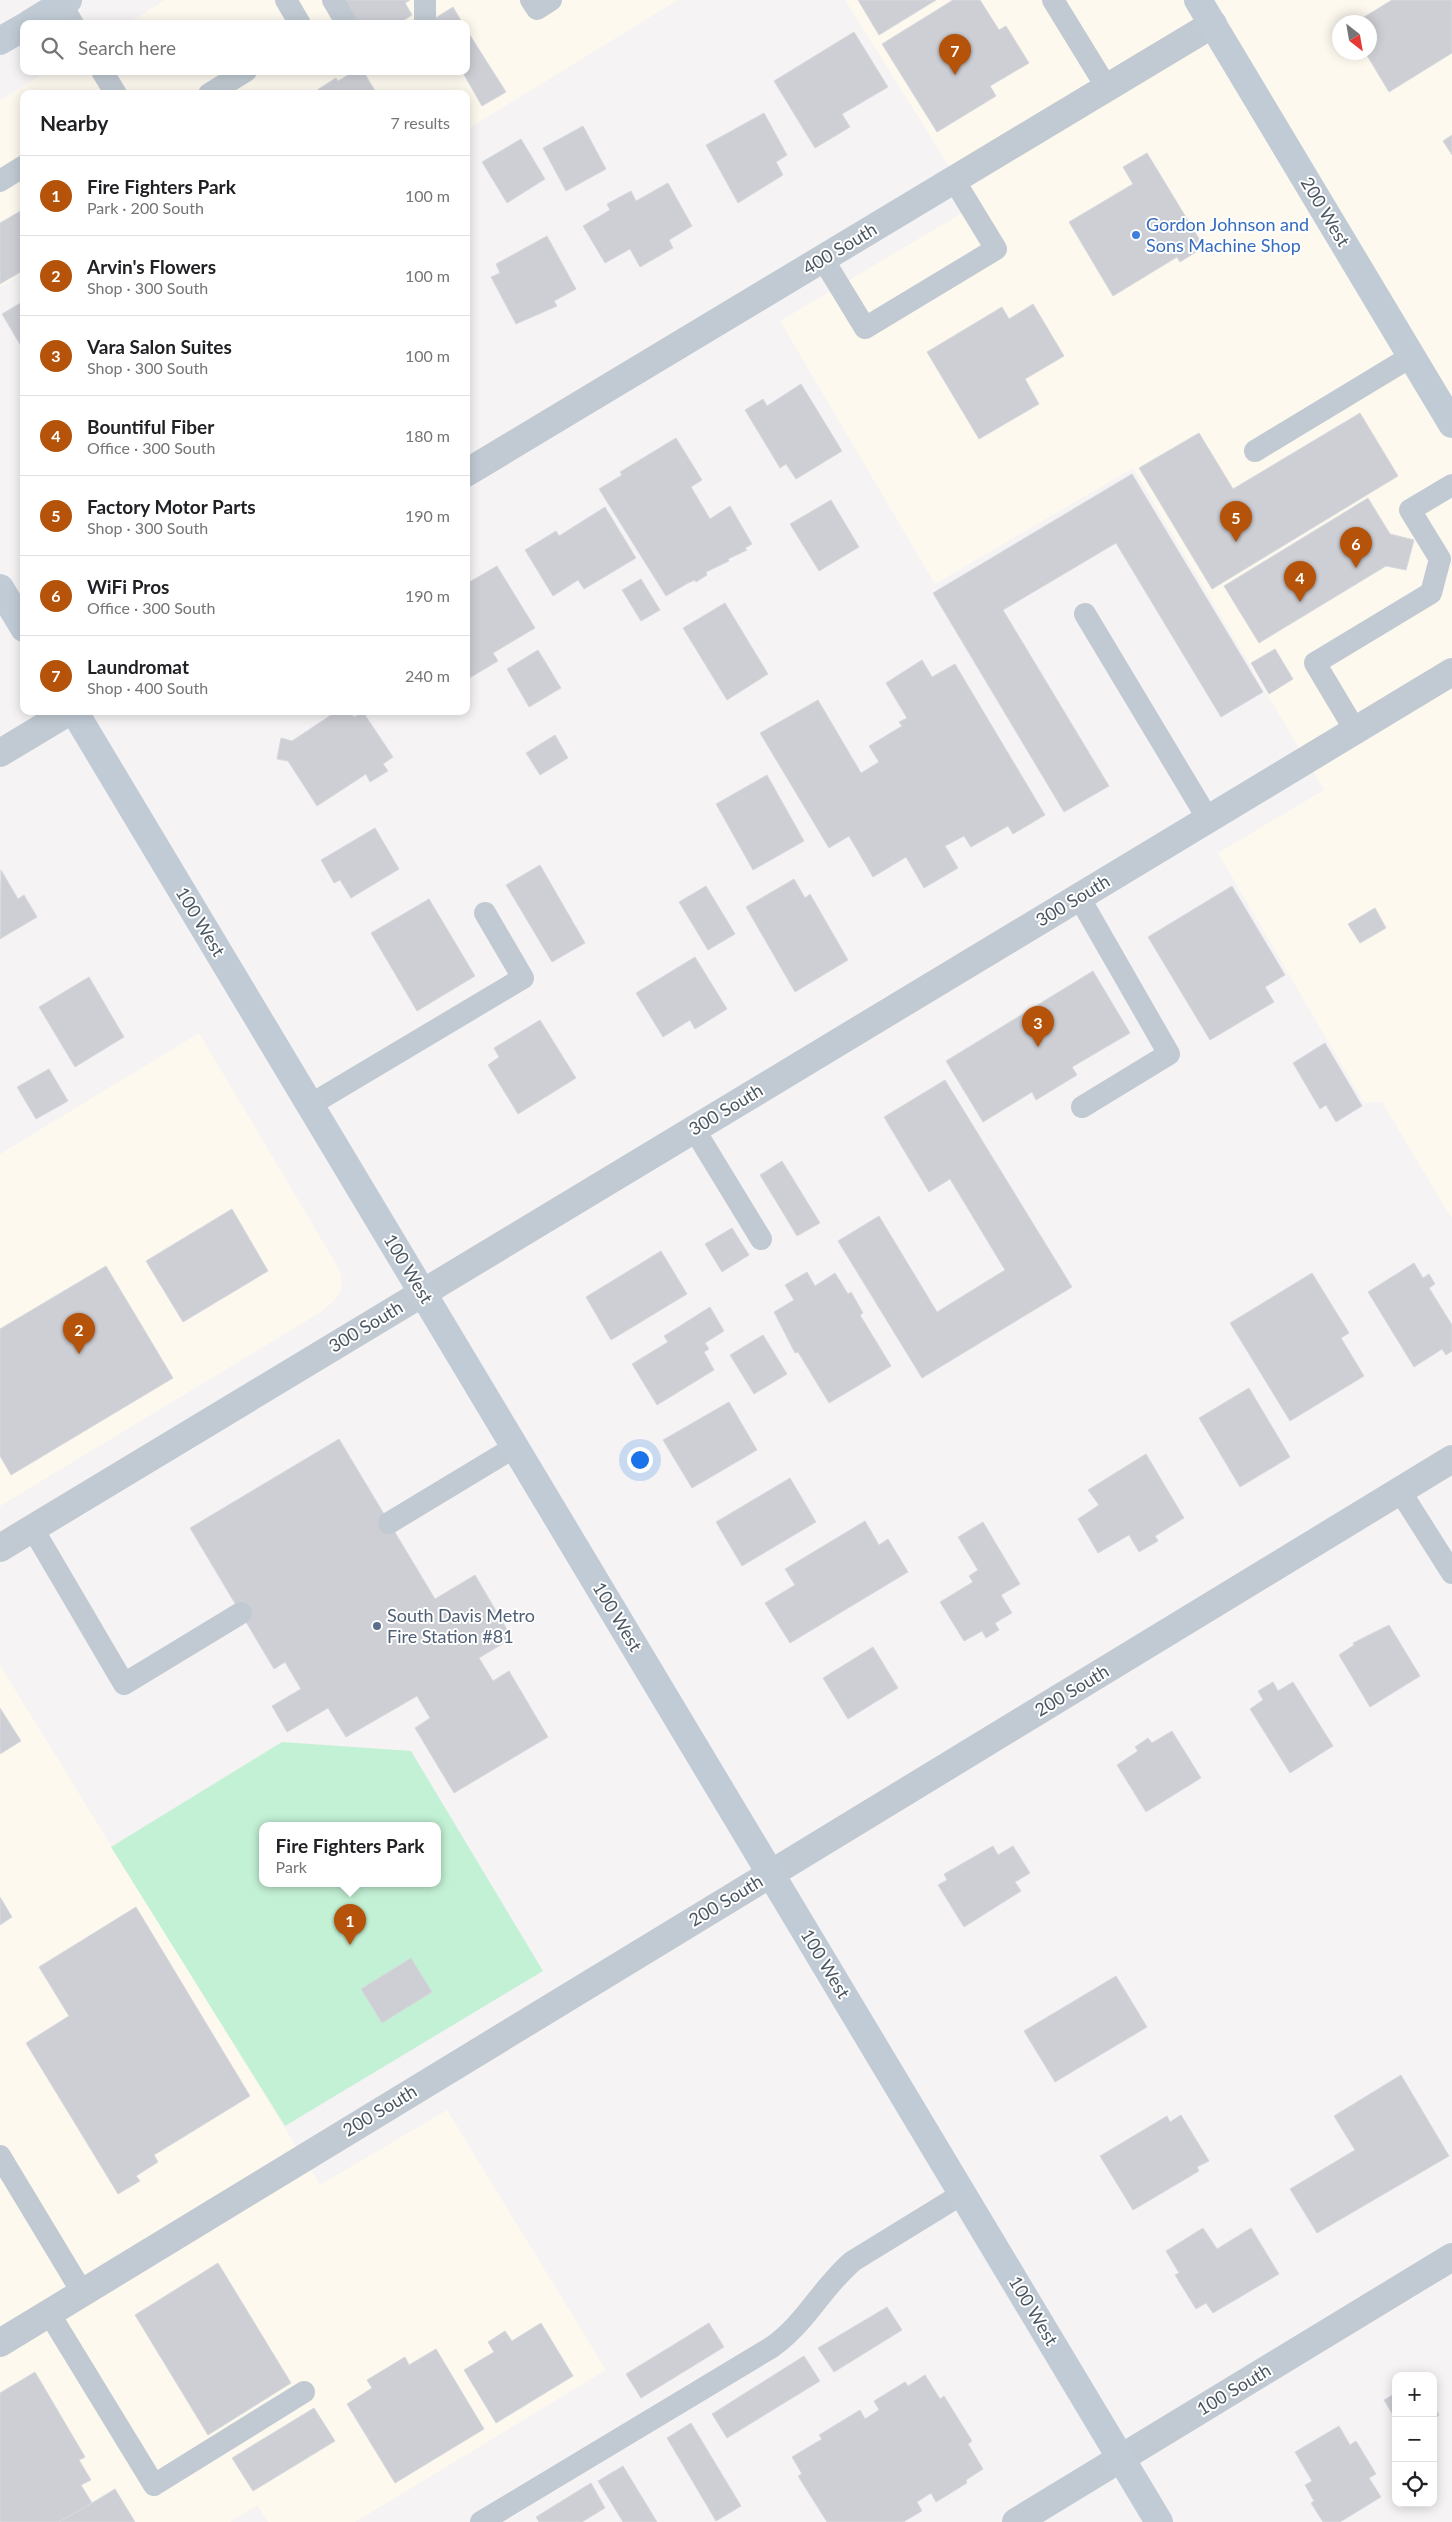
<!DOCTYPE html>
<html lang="en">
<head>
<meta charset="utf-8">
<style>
  :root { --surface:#fff; --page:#f6f6f6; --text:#202124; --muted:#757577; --line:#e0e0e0; --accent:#b45309 }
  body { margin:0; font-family:Lato,sans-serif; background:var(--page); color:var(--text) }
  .controls { position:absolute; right:15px; bottom:15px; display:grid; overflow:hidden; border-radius:10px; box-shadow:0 2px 12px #0003 }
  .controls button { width:45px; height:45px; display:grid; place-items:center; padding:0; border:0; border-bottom:1px solid var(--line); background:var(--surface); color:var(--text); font:25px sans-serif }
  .compass { position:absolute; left:1332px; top:15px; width:45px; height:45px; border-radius:50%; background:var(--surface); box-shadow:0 2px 12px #0003; rotate:149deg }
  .you { position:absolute; left:639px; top:1459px; width:18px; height:18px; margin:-12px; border:4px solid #fff; border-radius:50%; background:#1a73e8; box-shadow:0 0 0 8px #1a73e833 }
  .badge { display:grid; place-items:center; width:32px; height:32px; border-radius:50%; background:var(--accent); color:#fff; font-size:16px; font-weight:700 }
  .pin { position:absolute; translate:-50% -41px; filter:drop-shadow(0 1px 2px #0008) }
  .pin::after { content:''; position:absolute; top:26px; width:18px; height:15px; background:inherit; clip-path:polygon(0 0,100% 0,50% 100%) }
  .popup { position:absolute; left:259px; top:1822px; width:182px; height:65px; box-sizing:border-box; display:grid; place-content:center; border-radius:10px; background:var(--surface); filter:drop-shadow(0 1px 4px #0005); font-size:16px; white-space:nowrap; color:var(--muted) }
  .popup b { font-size:19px; color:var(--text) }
  .popup::after { content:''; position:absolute; left:50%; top:100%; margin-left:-10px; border:10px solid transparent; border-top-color:var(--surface) }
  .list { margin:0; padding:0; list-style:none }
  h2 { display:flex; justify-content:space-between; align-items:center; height:65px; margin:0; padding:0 20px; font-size:21px }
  h2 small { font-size:16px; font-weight:400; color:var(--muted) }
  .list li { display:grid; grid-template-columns:32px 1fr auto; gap:15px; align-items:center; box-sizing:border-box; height:80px; padding:0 20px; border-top:1px solid var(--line) }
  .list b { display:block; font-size:19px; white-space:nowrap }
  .list p { margin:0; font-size:16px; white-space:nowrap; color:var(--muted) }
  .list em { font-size:16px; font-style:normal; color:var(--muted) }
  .icon { flex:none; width:28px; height:28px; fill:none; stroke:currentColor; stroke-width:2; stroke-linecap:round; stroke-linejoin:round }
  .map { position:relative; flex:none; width:1452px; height:2522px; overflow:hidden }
  .search { position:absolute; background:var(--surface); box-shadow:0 2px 12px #0003; left:20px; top:20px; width:450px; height:55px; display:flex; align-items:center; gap:12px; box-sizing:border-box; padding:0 18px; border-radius:10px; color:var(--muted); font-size:19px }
  .panel { position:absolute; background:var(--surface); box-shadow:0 2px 12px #0003; left:20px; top:90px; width:450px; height:625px; border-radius:10px }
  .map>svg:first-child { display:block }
</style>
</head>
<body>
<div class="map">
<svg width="1452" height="2522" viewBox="0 0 1452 2522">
  <rect width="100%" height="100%" fill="#f5f3f3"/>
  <g fill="#fdf9ef" fill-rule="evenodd">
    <path d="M 165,0 L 678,0 L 466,130 L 466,94 L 24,94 L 24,272 L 0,287 L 0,100 L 47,71 L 466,71 L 466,24 L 126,24 Z"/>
    <path d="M 845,0 L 1452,0 L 1452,1219 L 1382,1102 L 1364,1103 L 1218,853 L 1324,790 L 1133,468 L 935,584 L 780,321 L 974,206 ZM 1340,22 L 1370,22 L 1370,52 L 1340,52 Z"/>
    <path d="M 199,1033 L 339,1269 L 342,1282 L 340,1293 L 334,1301 L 321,1312 L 0,1506 L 0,1154 Z"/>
    <path d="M 0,1665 L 320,2185 L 447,2110 L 606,2370 L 355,2522 L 268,2522 L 257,2505 L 230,2522 L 0,2522 Z"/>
  </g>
  <path fill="#c3f1d5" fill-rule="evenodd" d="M 282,1742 L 411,1751 L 543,1971 L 285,2126 L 111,1847 ZM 262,1826 L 438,1826 L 438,1884 L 262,1884 Z"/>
  <g fill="#cdcfd5" stroke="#d7d9de">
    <path d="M 345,0 L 410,0 L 405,3 L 412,15 L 398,24 L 359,24 Z"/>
    <path d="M 858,0 L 936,0 L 879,35 Z"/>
    <path d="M 953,0 L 980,0 L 999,30 L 1006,26 L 1029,63 L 990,86 L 996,96 L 937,132 L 882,44 Z"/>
    <path d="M 1392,0 L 1452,0 L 1452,53 L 1389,92 L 1365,52 L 1370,52 L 1370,22 L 1356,22 Z"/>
    <path d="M 453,7 L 463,24 L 437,24 L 434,19 Z"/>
    <path d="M 466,29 L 506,92 L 482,106 L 462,71 L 466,71 Z"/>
    <path d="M 854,32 L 888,87 L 842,114 L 850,127 L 815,148 L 774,81 Z"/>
    <path d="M 355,71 L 363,71 L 377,94 L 311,94 L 336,78 L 338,81 Z"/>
    <path d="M 764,113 L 787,155 L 776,162 L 783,175 L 738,203 L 706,145 Z"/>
    <path d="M 583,126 L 606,169 L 566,191 L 543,148 Z"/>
    <path d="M 1452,135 L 1452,155 L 1443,141 Z"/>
    <path d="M 521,139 L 545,179 L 507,203 L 482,162 Z"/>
    <path d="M 1147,153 L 1204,247 L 1180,262 L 1177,257 L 1113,296 L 1069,222 L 1133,184 L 1123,167 Z"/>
    <path d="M 668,183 L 692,226 L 669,240 L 673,248 L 640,267 L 630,249 L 605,263 L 583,226 L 610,210 L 607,204 L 631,191 L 636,201 Z"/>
    <path d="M 24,209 L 24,270 L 0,284 L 0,223 Z"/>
    <path d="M 547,236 L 576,289 L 554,301 L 557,306 L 516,324 L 491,277 L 500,273 L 496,264 Z"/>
    <path d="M 24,301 L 24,351 L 2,314 Z"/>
    <path d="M 1033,304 L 1064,356 L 1025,379 L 1039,404 L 979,439 L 927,352 L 1002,307 L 1009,319 Z"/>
    <path d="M 801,384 L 842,451 L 796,479 L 786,464 L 780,468 L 745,410 L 763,399 L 767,406 Z"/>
    <path d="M 1360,413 L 1398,476 L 1212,589 L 1139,468 L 1199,433 L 1233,489 Z"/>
    <path d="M 676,438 L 702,480 L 691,487 L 710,519 L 730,506 L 752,544 L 745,548 L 747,550 L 728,559 L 729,561 L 706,572 L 707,575 L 696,582 L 695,580 L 688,583 L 666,596 L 599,489 L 622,475 L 620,472 Z"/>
    <path d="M 1132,474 L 1263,692 L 1221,717 L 1116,543 L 1003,610 L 1109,786 L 1064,812 L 933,593 Z"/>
    <path d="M 1368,498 L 1390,534 L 1414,540 L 1406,570 L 1386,566 L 1259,643 L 1224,586 Z"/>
    <path d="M 831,500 L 859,547 L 819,571 L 790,524 Z"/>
    <path d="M 605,507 L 636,558 L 584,589 L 578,580 L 553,596 L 525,550 L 556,531 L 559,536 Z"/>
    <path d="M 497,566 L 535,628 L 493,653 L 498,661 L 466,680 L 466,584 Z"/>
    <path d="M 641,579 L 660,610 L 641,621 L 622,590 Z"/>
    <path d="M 725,603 L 768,674 L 727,700 L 683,628 Z"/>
    <path d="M 1275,649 L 1293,679 L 1269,694 L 1251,663 Z"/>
    <path d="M 538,650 L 561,688 L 529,707 L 507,669 Z"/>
    <path d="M 922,660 L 932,677 L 955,664 L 1045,815 L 1013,834 L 1008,826 L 971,847 L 964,836 L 945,846 L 958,868 L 924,888 L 906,857 L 873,877 L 849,836 L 829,848 L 760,733 L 818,700 L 861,773 L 879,762 L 869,746 L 902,726 L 899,722 L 907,718 L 886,683 Z"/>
    <path d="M 337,711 L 350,711 L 354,717 L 363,712 L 393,757 L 383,764 L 388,771 L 370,782 L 366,774 L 317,806 L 288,761 L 277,759 L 281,738 L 292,741 Z"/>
    <path d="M 555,735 L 568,758 L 540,775 L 526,753 Z"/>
    <path d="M 767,775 L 804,841 L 753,870 L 716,804 Z"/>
    <path d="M 375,828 L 399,869 L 351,898 L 340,880 L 334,883 L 321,860 Z"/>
    <path d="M 540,865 L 585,943 L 552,962 L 506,885 Z"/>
    <path d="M 1,870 L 18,899 L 24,895 L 37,917 L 0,939 Z"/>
    <path d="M 794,879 L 805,898 L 810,894 L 848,960 L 795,992 L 746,907 Z"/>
    <path d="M 706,886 L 735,934 L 708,950 L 679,902 Z"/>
    <path d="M 1232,886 L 1285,975 L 1265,987 L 1274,1002 L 1210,1040 L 1148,937 Z"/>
    <path d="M 429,899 L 475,976 L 417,1011 L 371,933 Z"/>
    <path d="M 1375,908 L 1386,928 L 1360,943 L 1348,924 Z"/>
    <path d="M 695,957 L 727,1009 L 695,1029 L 690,1020 L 663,1037 L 636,993 Z"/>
    <path d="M 1093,971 L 1130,1033 L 1072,1067 L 1077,1075 L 1036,1100 L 1032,1092 L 983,1122 L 946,1061 Z"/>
    <path d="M 89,977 L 124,1037 L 75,1067 L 39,1007 Z"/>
    <path d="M 540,1020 L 576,1078 L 518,1114 L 488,1065 L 499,1057 L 494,1048 Z"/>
    <path d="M 1325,1043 L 1362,1106 L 1336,1122 L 1326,1105 L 1320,1109 L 1293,1063 Z"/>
    <path d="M 49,1069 L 68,1101 L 36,1119 L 17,1087 Z"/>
    <path d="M 945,1080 L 1072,1287 L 922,1378 L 838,1241 L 879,1216 L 937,1312 L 1005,1270 L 950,1179 L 929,1192 L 884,1117 Z"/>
    <path d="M 782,1161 L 820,1223 L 797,1236 L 760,1175 Z"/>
    <path d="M 232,1209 L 268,1271 L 183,1322 L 146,1261 Z"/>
    <path d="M 732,1228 L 749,1255 L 722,1272 L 705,1244 Z"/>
    <path d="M 661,1251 L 687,1294 L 611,1340 L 586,1297 Z"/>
    <path d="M 1414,1263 L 1423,1278 L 1429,1274 L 1435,1284 L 1429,1288 L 1452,1325 L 1452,1351 L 1446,1355 L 1442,1349 L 1414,1367 L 1368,1292 Z"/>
    <path d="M 106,1266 L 173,1378 L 11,1475 L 0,1456 L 0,1329 Z"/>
    <path d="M 807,1272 L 815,1286 L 835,1273 L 848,1294 L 851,1292 L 863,1313 L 860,1315 L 891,1366 L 829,1403 L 798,1352 L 795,1353 L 774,1312 L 794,1300 L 785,1285 Z"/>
    <path d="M 1312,1273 L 1349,1333 L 1341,1338 L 1364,1376 L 1290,1421 L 1230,1323 Z"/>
    <path d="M 710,1307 L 724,1331 L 705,1343 L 709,1349 L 704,1352 L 714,1370 L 657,1405 L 632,1364 L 668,1342 L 664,1336 Z"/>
    <path d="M 763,1335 L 787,1374 L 754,1394 L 730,1355 Z"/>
    <path d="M 1249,1388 L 1290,1457 L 1240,1487 L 1199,1418 Z"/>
    <path d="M 729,1402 L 757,1450 L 692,1488 L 663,1440 Z"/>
    <path d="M 339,1439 L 435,1599 L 475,1575 L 512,1638 L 479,1658 L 493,1681 L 509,1671 L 548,1737 L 454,1793 L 415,1728 L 430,1718 L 417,1696 L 346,1737 L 328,1708 L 287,1732 L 272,1706 L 301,1689 L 285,1662 L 274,1669 L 190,1528 Z"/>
    <path d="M 1146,1454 L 1184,1518 L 1155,1536 L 1158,1541 L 1139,1552 L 1129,1535 L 1098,1553 L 1078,1519 L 1099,1505 L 1088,1490 Z"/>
    <path d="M 790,1478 L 816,1522 L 742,1566 L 716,1522 Z"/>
    <path d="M 865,1521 L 879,1545 L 888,1539 L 908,1572 L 790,1643 L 765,1603 L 795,1585 L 785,1569 Z"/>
    <path d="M 983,1522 L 1020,1584 L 1001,1595 L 1012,1613 L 995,1623 L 999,1630 L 986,1638 L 982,1631 L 964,1641 L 940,1602 L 973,1582 L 969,1576 L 978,1570 L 958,1537 Z"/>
    <path d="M 1389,1625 L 1420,1676 L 1370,1707 L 1339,1655 L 1354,1645 L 1353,1643 Z"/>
    <path d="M 873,1647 L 898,1688 L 848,1719 L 823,1678 Z"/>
    <path d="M 1273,1682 L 1278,1691 L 1293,1682 L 1333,1746 L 1290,1773 L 1250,1709 L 1263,1700 L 1258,1691 Z"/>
    <path d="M 0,1708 L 21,1741 L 0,1754 Z"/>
    <path d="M 1172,1731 L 1201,1778 L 1146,1812 L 1117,1765 L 1138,1751 L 1135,1747 L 1148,1738 L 1152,1743 Z"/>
    <path d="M 993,1846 L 998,1855 L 1013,1846 L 1030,1873 L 1015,1882 L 1021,1891 L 964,1927 L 938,1885 L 947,1880 L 944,1874 Z"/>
    <path d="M 0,1897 L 12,1917 L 0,1925 Z"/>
    <path d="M 136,1907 L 250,2096 L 154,2155 L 158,2162 L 136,2176 L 140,2181 L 118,2194 L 26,2043 L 69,2016 L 39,1967 Z"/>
    <path d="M 411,1958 L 432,1992 L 382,2023 L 361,1989 Z"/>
    <path d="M 1116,1976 L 1147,2027 L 1055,2082 L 1024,2031 Z"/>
    <path d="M 1401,2075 L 1449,2156 L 1317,2233 L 1290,2189 L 1355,2150 L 1334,2116 Z"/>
    <path d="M 1181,2115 L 1209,2161 L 1197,2167 L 1199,2171 L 1133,2210 L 1100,2156 L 1167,2116 L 1170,2122 Z"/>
    <path d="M 1203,2228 L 1217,2249 L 1251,2228 L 1279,2274 L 1213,2313 L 1206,2303 L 1196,2309 L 1175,2275 L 1179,2273 L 1166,2251 Z"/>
    <path d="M 218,2263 L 291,2383 L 208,2435 L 135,2315 Z"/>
    <path d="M 887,2307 L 902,2330 L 834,2372 L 818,2348 Z"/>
    <path d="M 541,2323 L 573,2376 L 496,2423 L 464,2370 L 494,2352 L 488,2342 L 505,2331 L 512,2341 Z"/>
    <path d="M 709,2323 L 724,2347 L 641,2398 L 626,2374 Z"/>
    <path d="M 436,2349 L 484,2429 L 395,2483 L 347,2404 L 372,2388 L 367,2380 L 405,2357 L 409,2365 Z"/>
    <path d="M 804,2356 L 820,2381 L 727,2438 L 712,2414 Z"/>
    <path d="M 35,2372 L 85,2457 L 79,2460 L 91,2480 L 81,2485 L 92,2503 L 59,2522 L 0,2522 L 0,2393 Z"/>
    <path d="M 925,2375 L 940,2399 L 944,2396 L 972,2441 L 968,2444 L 983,2469 L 966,2480 L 967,2483 L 936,2502 L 931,2493 L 917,2502 L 922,2511 L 903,2522 L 827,2522 L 798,2476 L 802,2474 L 792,2457 L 822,2439 L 819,2435 L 860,2410 L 865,2419 L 879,2410 L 874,2401 L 905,2382 L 908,2386 Z"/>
    <path d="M 1396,2393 L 1396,2420 L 1384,2400 Z"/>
    <path d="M 1433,2405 L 1439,2415 L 1433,2419 Z"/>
    <path d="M 314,2408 L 335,2441 L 253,2491 L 232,2458 Z"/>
    <path d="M 691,2423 L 741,2506 L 716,2521 L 667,2438 Z"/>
    <path d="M 1339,2426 L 1350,2445 L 1356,2441 L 1376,2474 L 1369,2478 L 1381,2497 L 1340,2522 L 1323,2522 L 1311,2503 L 1314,2501 L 1305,2485 L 1312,2481 L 1295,2452 Z"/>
    <path d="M 623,2466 L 657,2522 L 623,2522 L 598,2481 Z"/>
    <path d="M 591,2483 L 605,2508 L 582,2522 L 539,2522 L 536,2517 Z"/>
    <path d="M 115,2489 L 135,2522 L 59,2522 L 92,2503 Z"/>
  </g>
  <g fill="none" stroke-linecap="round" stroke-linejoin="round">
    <g stroke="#c1cad2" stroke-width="22">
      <path d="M 286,0 L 300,24"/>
      <path d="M 333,0 L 347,24"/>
      <path d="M 531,0 L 537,9 L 551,0"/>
      <path d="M 1053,0 L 1107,88"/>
      <path d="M 61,4 L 73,24"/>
      <path d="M 425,24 L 425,0"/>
      <path d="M 102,71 L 116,94"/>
      <path d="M 209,94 L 246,71"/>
      <path d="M 0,181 L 24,166"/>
      <path d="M 823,259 L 865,328 L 996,249 L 954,180"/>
      <path d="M 1255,451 L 1412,356"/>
      <path d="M 1085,614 L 1208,819"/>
      <path d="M 1355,730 L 1315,663 L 1431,593 L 1440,559 L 1410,510 L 1452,485"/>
      <path d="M 1079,897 L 1169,1054 L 1082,1107"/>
      <path d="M 310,1105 L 523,978 L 485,913"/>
      <path d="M 694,1129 L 761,1239"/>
      <path d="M 1400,1491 L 1452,1573"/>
      <path d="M 389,1523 L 515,1447"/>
      <path d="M 33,1529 L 124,1684 L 241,1613"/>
      <path d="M 0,2156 L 82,2292"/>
      <path d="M 49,2313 L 154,2485 L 304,2392"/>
      <path d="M 481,2522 L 772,2347 C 806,2323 822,2287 853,2261 L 962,2194"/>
    </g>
    <g stroke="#c1cad2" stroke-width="28">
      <path d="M 466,473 L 1213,24"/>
      <path d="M 0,753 L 70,711"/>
      <path d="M 0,1548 L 1452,672"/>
      <path d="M 0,2343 L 1452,1459"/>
      <path d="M 1016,2522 L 1452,2257"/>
    </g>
    <g stroke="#c1cbd6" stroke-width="28">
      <path d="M 1198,0 L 1452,424"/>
      <path d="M 29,24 L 68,0"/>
      <path d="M 0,41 L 24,27"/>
      <path d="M 0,588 L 24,628"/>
      <path d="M 74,711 L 1159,2522"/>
    </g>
  </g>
  <circle fill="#3f7fe0" stroke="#fff" stroke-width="2" cx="1136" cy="235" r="5"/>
  <circle fill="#5c6f8a" stroke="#fff" stroke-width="2" cx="377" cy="1626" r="5"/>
  <g text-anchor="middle" stroke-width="4" stroke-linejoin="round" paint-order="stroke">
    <g font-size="18" fill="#4a5661" stroke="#fff">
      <text transform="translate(1325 212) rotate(59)" y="6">200 West</text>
      <text transform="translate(840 249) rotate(-31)" y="6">400 South</text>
      <text transform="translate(1073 901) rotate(-31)" y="6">300 South</text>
      <text transform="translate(200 922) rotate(59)" y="6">100 West</text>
      <text transform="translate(726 1110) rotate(-31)" y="6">300 South</text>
      <text transform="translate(408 1269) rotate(59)" y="6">100 West</text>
      <text transform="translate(366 1327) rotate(-31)" y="6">300 South</text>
      <text transform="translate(617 1617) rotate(59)" y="6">100 West</text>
      <text transform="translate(1072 1691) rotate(-31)" y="6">200 South</text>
      <text transform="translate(726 1901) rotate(-31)" y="6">200 South</text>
      <text transform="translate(825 1964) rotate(59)" y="6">100 West</text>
      <text transform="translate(380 2111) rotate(-31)" y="6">200 South</text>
      <text transform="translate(1033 2311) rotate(59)" y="6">100 West</text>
      <text transform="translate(1234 2390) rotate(-31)" y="6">100 South</text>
    </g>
    <g font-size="18" fill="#366cbe" stroke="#fff" text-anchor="start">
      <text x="1146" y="231">Gordon Johnson and<tspan x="1146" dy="21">Sons Machine Shop</tspan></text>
    </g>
    <g font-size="18" fill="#4e5e75" stroke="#fff" text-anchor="start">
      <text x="387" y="1622">South Davis Metro<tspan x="387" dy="21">Fire Station #81</tspan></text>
    </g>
  </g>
</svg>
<div class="controls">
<button>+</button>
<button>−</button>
<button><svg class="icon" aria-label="locate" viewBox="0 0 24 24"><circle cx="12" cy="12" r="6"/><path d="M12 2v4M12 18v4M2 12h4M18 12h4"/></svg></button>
</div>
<svg class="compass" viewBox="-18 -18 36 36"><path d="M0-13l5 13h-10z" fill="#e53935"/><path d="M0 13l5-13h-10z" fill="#757577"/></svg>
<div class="you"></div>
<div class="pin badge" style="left:350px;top:1945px">1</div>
<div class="popup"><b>Fire Fighters Park</b>Park</div>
<div class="pin badge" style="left:79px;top:1354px">2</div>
<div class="pin badge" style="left:1038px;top:1047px">3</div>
<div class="pin badge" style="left:1300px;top:602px">4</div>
<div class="pin badge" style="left:1236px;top:542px">5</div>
<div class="pin badge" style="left:1356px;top:568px">6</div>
<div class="pin badge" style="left:955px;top:75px">7</div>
<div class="search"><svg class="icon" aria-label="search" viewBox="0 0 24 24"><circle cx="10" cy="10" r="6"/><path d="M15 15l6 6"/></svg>Search here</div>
<section class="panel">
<h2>Nearby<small>7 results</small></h2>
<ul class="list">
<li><span class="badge">1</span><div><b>Fire Fighters Park</b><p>Park · 200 South</p></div><em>100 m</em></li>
<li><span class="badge">2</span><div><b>Arvin's Flowers</b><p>Shop · 300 South</p></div><em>100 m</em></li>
<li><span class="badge">3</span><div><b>Vara Salon Suites</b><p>Shop · 300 South</p></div><em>100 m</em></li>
<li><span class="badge">4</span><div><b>Bountiful Fiber</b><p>Office · 300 South</p></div><em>180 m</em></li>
<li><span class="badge">5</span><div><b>Factory Motor Parts</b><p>Shop · 300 South</p></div><em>190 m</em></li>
<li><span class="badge">6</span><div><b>WiFi Pros</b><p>Office · 300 South</p></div><em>190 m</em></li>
<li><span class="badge">7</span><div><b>Laundromat</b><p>Shop · 400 South</p></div><em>240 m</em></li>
</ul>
</section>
</div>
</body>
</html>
